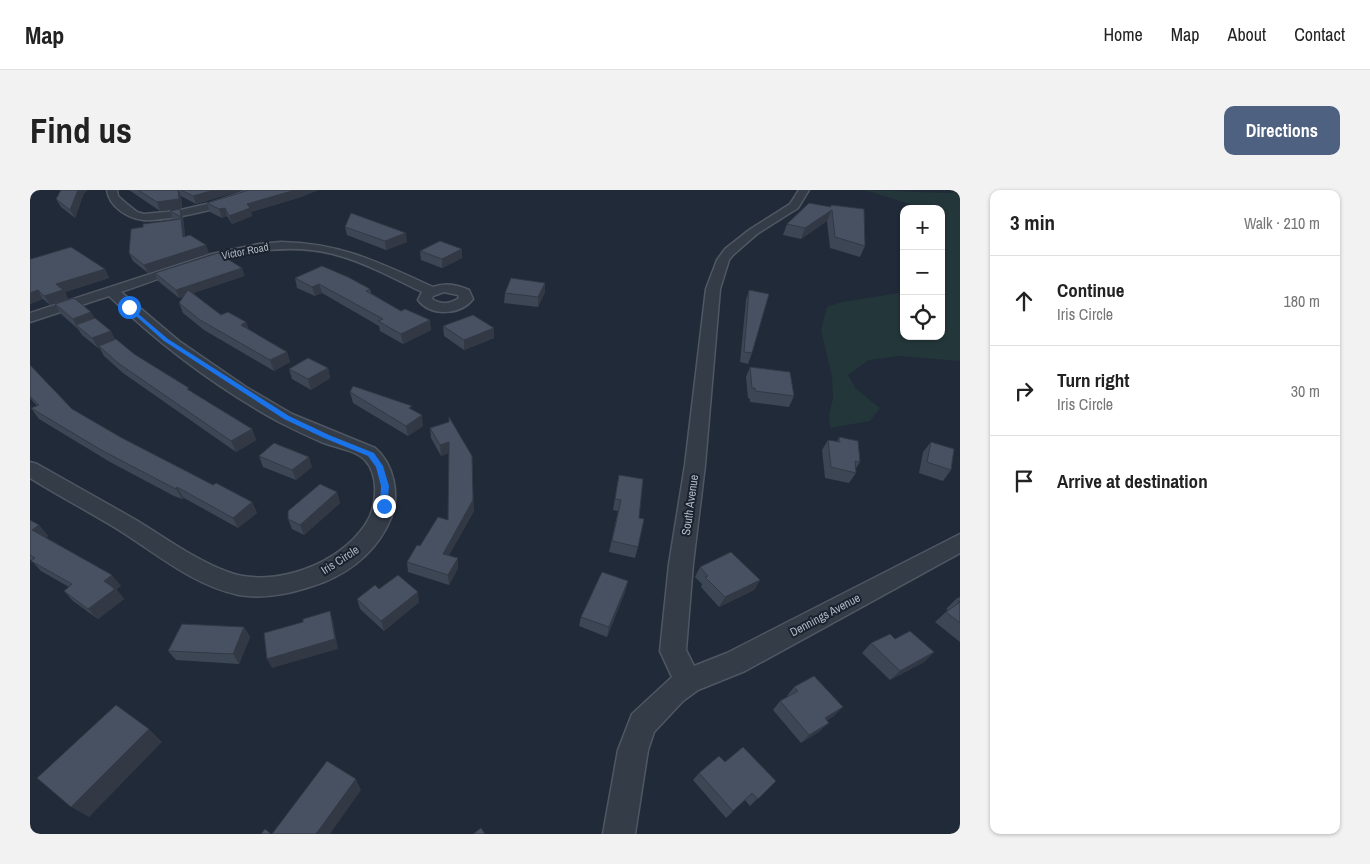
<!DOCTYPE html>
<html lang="en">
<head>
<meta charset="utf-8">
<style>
  :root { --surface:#fff; --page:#f2f2f2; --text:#222; --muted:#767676; --line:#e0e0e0; --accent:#4e6181 }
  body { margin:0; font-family:"Archivo Narrow",sans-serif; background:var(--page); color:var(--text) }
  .controls { position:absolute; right:15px; top:15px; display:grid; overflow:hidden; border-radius:10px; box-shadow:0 1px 4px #0004 }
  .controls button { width:45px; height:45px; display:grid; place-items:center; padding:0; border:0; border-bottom:1px solid var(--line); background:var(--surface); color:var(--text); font:25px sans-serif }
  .stop { position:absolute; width:15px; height:15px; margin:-11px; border:4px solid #1a73e8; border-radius:50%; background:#fff }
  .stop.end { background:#1a73e8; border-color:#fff; box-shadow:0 1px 5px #0008 }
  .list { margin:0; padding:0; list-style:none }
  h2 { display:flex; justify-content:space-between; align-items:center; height:65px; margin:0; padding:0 20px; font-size:21px }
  h2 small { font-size:16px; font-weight:400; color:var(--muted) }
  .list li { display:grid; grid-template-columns:32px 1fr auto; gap:15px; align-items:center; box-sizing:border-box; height:90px; padding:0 20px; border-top:1px solid var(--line) }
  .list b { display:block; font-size:19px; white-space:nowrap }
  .list p { margin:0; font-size:16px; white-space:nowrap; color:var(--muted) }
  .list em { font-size:16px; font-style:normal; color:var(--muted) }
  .icon { flex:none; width:28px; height:28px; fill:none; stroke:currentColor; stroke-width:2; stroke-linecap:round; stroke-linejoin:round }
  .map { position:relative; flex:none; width:930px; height:644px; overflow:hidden; border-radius:10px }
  header { display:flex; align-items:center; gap:30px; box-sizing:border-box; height:70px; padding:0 25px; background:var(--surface); border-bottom:1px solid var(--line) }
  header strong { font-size:24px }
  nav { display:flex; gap:28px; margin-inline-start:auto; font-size:18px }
  .intro { display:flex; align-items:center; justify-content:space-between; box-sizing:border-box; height:120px; padding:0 30px }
  h1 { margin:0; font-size:35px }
  .button { padding:12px 22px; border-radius:10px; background:var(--accent); color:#fff; font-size:18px; font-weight:700 }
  main { display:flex; gap:30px; padding:0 30px }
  aside { flex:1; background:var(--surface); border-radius:10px; box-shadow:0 1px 4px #0004 }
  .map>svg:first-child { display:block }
</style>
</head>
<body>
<header>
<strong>Map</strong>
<nav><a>Home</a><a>Map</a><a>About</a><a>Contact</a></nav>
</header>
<div class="intro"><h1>Find us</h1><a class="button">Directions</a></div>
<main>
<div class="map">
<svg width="930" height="644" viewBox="0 0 930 644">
  <rect width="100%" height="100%" fill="#212a38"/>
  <path fill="#233639" d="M 835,0 L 918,3 L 930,1 L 930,171 L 869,166 L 839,170 L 818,185 L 826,199 L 850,218 L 840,231 L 800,238 L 799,224 L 803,209 L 802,187 L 791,140 L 797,117 L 812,112 L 869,103 L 874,99 L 874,146 L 911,146 L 911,19 L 895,19 Z"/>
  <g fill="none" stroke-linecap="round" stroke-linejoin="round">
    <g stroke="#4f5763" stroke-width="3">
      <g id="minor">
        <path d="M 77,0 L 87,0 L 88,6 L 97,14 L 107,22 L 114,24 L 146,21 L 181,13 L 219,0 L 232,0 C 218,14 134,32 113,30 C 97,28 79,16 77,0 Z"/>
        <path d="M 769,0 L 779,0 L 768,18 L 727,44 L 703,65 L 699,70 L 690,99 L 675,275 L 663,374 L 656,460 L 664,476 L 697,463 L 930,344 L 930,363 L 715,481 L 668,500 L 653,511 L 624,542 L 618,560 L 605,644 L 573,644 L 588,560 L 602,524 L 642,487 L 630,461 L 639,374 L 655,275 L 676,99 L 687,70 L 695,59 L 719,40 L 760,14 Z"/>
        <path d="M 251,52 C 311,53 350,73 403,97 C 416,92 427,95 439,100 L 443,109 C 431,125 401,127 388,110 L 392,102 C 363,88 334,72 303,64 C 232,46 158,79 91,102 L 149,151 L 216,197 L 262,224 L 345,258 C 364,274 370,305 361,328 C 349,358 324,380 294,392 C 267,402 238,410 209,405 C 165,396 128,365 92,342 C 62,323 30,307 0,288 L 0,272 L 7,274 C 40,293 73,311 106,330 C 136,348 165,370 198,382 C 244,399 309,374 335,335 C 347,318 350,286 335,270 C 325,260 307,258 294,253 C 279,247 263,239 249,232 C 187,198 130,155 79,106 L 0,132 L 0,123 L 182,64 L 229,54 ZM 414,102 L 428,105 L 429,108 C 420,114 411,115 402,109 L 403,106 Z"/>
      </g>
    </g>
    <use href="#minor" fill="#343c48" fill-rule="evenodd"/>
  </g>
  <g fill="#3d4654">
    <path d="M 99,0 L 213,0 L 166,14 L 151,6 L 152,18 L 130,21 Z"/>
    <path d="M 219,0 L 288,0 L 271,7 L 221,22 L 222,26 L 202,34 L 197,26 L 192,28 L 180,22 L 177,13 Z"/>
    <path d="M 57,1 L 54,3 L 45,28 L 31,17 L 26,9 Z"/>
    <path d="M 801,15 L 835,56 L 830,67 L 800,58 L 797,31 L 771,49 L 753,45 L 757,34 L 800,17 Z"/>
    <path d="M 140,21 L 153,28 L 155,47 L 179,63 L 118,83 L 103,71 L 99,63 L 113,37 L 144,30 Z"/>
    <path d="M 315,37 L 377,52 L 356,60 L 317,45 Z"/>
    <path d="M 390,61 L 432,68 L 412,78 L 391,70 Z"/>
    <path d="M 1,69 L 75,79 L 79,88 L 35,102 L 38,109 L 20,115 L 13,109 L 0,114 Z"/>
    <path d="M 212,78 L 214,86 L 163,103 L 191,125 L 216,132 L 219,140 L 257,162 L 260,172 L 244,181 L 174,140 L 153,123 L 149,113 L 154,106 L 149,108 L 128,91 L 125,83 Z"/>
    <path d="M 265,88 L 340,99 L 341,103 L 401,140 L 373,154 L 350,141 L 349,136 L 292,103 L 285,106 L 267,98 Z"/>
    <path d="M 719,100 L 722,163 L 718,174 L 710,172 L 716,110 Z"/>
    <path d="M 515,102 L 508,117 L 474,113 L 475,103 Z"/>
    <path d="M 25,114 L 65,129 L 86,150 L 104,164 L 160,202 L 222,239 L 226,250 L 206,262 L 93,183 L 74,166 L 69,157 L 68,158 L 52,145 L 48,139 L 31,124 Z"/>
    <path d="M 413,136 L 464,138 L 464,148 L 434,160 L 414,146 Z"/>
    <path d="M 0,175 L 42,219 L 92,248 L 183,295 L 222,312 L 227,323 L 208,338 L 154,308 L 152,309 L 144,306 L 80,272 L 9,229 L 1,218 L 7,216 L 0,208 Z"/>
    <path d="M 720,177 L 764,206 L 759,217 L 720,212 L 720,209 L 718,208 L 716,187 Z"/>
    <path d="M 298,178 L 300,188 L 281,200 L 262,189 L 259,179 Z"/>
    <path d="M 320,202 L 382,220 L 393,236 L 378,246 L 323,213 Z"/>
    <path d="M 419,232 L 444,321 L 419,365 L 428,378 L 419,395 L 378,382 L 377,372 L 418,330 L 419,263 L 411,266 L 401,248 L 400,238 Z"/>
    <path d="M 809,247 L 830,272 L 826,278 L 826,283 L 819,293 L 795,288 L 792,260 L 798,250 L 807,252 Z"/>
    <path d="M 901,252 L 921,280 L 913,291 L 889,283 L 893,262 Z"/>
    <path d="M 229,266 L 282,277 L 266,290 L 233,277 Z"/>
    <path d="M 589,285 L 608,357 L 605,368 L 579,362 L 588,321 L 583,320 Z"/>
    <path d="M 307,302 L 310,313 L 274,345 L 262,339 L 258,329 Z"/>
    <path d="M 0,330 L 9,335 L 18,346 L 16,348 L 91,396 L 86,399 L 94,409 L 68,429 L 43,411 L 34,401 L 39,397 L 11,381 L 0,369 Z"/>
    <path d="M 670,377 L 730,390 L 724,400 L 689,417 L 671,397 L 672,394 L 665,387 Z"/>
    <path d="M 598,391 L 595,402 L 577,447 L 549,436 L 551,427 Z"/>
    <path d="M 349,399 L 389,412 L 354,441 L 330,419 L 327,409 Z"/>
    <path d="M 930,407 L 930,452 L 905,432 L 918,420 L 916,419 L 926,409 Z"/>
    <path d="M 214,437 L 220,447 L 209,474 L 146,470 L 138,461 Z"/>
    <path d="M 865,449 L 904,462 L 894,472 L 860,490 L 832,463 L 841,453 Z"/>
    <path d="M 764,497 L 804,526 L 797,530 L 790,541 L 771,553 L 743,520 L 750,511 L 757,507 L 757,506 Z"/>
    <path d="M 695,572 L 746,591 L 720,616 L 715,610 L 696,628 L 663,590 L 669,583 Z"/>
  </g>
  <g fill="#323945">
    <path d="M 48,0 L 57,0 L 57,1 L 54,3 L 45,28 L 40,20 Z"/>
    <path d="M 149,0 L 151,6 L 152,18 L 130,21 L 127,12 Z"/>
    <path d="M 184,0 L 213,0 L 166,14 L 163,6 Z"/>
    <path d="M 265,0 L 288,0 L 271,7 L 221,22 L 222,26 L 202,34 L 199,26 L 217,14 Z"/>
    <path d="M 195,18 L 197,26 L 192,28 L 189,19 Z"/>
    <path d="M 150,19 L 153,28 L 154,36 L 151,27 Z"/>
    <path d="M 802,20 L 797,31 L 771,49 L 775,38 Z"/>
    <path d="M 151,29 L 154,36 L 156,55 L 153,47 Z"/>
    <path d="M 376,43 L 377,52 L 356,60 L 355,51 Z"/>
    <path d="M 176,55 L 179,63 L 118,83 L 114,75 Z"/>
    <path d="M 432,59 L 432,68 L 412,78 L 412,69 Z"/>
    <path d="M 212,78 L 214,86 L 149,108 L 146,100 Z"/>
    <path d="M 75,79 L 79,88 L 35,102 L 38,109 L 20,115 L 14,106 L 26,94 Z"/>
    <path d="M 515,93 L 515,102 L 508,117 L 508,107 Z"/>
    <path d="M 289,94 L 292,103 L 285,106 L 282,97 Z"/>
    <path d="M 8,100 L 13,109 L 0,114 L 0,103 Z"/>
    <path d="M 61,122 L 67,132 L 46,135 L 43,129 Z"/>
    <path d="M 400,130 L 401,140 L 373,154 L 371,144 Z"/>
    <path d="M 216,132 L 220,142 L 211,135 Z"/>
    <path d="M 464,138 L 464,148 L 434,160 L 434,150 Z"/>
    <path d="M 81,141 L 86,151 L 68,158 L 62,148 Z"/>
    <path d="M 257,162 L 260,172 L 244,181 L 240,170 Z"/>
    <path d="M 298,178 L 300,188 L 281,200 L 278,189 Z"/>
    <path d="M 392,225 L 393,236 L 378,246 L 376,236 Z"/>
    <path d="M 222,239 L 226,250 L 206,262 L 201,251 Z"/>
    <path d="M 419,252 L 420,263 L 411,266 L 410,255 Z"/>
    <path d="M 442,266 L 444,321 L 414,374 L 413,364 Z"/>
    <path d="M 279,267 L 282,277 L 266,290 L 262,280 Z"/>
    <path d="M 147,297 L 154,308 L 152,309 L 146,299 Z"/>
    <path d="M 307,302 L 310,313 L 274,345 L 270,335 Z"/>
    <path d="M 222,312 L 227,323 L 208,338 L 203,328 Z"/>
    <path d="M 9,335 L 18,346 L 11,351 L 2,340 Z"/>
    <path d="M 428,368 L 428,378 L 419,395 L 418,385 Z"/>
    <path d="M 82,385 L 91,396 L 86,399 L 94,409 L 68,429 L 58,419 L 74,391 Z"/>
    <path d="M 730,390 L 724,400 L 689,417 L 695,407 Z"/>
    <path d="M 598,391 L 595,402 L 577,447 L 579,437 Z"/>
    <path d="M 388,402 L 389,412 L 354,441 L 351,431 Z"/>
    <path d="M 300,421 L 303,431 L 308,459 L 242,478 L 237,469 Z"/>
    <path d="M 214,437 L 220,447 L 209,474 L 203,464 Z"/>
    <path d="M 904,462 L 894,472 L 860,490 L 870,481 Z"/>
    <path d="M 813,517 L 804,526 L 786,537 L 795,528 Z"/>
    <path d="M 799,533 L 790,541 L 771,553 L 779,545 Z"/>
    <path d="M 119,539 L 132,552 L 59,627 L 41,617 Z"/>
    <path d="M 326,589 L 331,600 L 300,644 L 286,644 Z"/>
  </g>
  <g fill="#475162" stroke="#323945">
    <path d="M 31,0 L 48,0 L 40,20 L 26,9 Z"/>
    <path d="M 108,0 L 148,0 L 149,9 L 127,12 Z"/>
    <path d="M 151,0 L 184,0 L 163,6 Z"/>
    <path d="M 219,0 L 265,0 L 217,14 L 220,18 L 199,26 L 195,18 L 189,19 L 177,13 Z"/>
    <path d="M 779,13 L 801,17 L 801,15 L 834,19 L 835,56 L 805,47 L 802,20 L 775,38 L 757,34 Z"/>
    <path d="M 150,19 L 151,27 L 140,21 Z"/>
    <path d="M 321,23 L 376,43 L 355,51 L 315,37 Z"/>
    <path d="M 151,29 L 153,47 L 160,45 L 176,55 L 114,75 L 99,63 L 101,39 L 113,37 L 113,34 Z"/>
    <path d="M 410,51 L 432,59 L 412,69 L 390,61 Z"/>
    <path d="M 41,57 L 75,79 L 26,94 L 33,100 L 14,106 L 8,100 L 0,103 L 0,69 L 1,69 Z"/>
    <path d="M 188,63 L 212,78 L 146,100 L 125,83 Z"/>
    <path d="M 292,76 L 318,87 L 340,99 L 336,101 L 371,121 L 375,119 L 400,130 L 371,144 L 348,131 L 353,129 L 289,94 L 282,97 L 265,88 Z"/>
    <path d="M 481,88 L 515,93 L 508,107 L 475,103 Z"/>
    <path d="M 158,100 L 191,125 L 198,122 L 216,132 L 211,135 L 257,162 L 240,170 L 170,130 L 149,113 Z"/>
    <path d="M 719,100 L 739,104 L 722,163 L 714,162 Z"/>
    <path d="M 44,108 L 61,122 L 43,129 L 25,114 Z"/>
    <path d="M 443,125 L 464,138 L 434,150 L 413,136 Z"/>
    <path d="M 65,128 L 81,141 L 62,148 L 46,135 Z"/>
    <path d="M 86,149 L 104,164 L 159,198 L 157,199 L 222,239 L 201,251 L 88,173 L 69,156 Z"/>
    <path d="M 278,168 L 298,178 L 278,189 L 259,179 Z"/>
    <path d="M 0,175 L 42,219 L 92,248 L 183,295 L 186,293 L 222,312 L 203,328 L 147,297 L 146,299 L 138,295 L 73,261 L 1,218 L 9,215 L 0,206 Z"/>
    <path d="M 720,177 L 760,182 L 764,206 L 725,201 L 725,198 L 722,198 Z"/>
    <path d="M 323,196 L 382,216 L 379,218 L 392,225 L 376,236 L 320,202 Z"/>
    <path d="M 419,227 L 442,266 L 443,310 L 413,364 L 428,368 L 418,385 L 377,372 L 387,355 L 390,356 L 408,327 L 418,330 L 419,252 L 410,255 L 400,238 L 419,232 Z"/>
    <path d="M 809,247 L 828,251 L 830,272 L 825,271 L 826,283 L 801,277 L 798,250 L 810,252 Z"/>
    <path d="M 901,252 L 924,259 L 921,280 L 897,272 Z"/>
    <path d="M 244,253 L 279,267 L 262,280 L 229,266 Z"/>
    <path d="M 589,285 L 613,289 L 609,328 L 614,329 L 608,357 L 582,351 L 591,310 L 585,309 Z"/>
    <path d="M 290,294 L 307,302 L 270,335 L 258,329 L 258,321 Z"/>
    <path d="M 0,330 L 9,335 L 2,340 L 82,385 L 74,391 L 85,399 L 58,419 L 34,401 L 42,394 L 1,371 L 5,368 L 0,365 Z"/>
    <path d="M 701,362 L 730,390 L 695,407 L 675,387 L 678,386 L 670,377 Z"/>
    <path d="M 572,382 L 598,391 L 579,437 L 551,427 Z"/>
    <path d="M 368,385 L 388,402 L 351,431 L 327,409 L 345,395 L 349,399 Z"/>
    <path d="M 930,407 L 930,412 L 926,409 Z"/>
    <path d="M 930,412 L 930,433 L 916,422 Z"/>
    <path d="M 300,421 L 305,449 L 237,469 L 234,443 L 273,432 L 273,429 Z"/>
    <path d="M 152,434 L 214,437 L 203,464 L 138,461 Z"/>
    <path d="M 880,441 L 904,462 L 870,481 L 841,453 L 860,444 L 865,449 Z"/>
    <path d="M 784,486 L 813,517 L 795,528 L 799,533 L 779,545 L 750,511 L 768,501 L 764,497 Z"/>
    <path d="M 86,515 L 119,539 L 41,617 L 7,588 Z"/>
    <path d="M 713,557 L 746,591 L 728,609 L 722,603 L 703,621 L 669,583 L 689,566 L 695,572 Z"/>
    <path d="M 297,571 L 326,589 L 286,644 L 242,644 Z"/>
    <path d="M 451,638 L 455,644 L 443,644 Z"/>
    <path d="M 235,639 L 241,644 L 231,644 Z"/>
  </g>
  <path fill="#1a73e8" d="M 99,116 L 138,149 L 259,226 L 299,245 L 344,263 L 353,276 L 359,296 L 357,318 L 354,319 L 350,316 L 351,296 L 346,277 L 338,266 L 294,248 L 254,229 L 134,151 L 97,118 Z"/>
  <g text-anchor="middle" stroke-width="4" stroke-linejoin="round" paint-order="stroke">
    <g font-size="11" fill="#afb7c5" stroke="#1a222d">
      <text transform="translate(215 61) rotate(-11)" y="4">Victor Road</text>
    </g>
    <g font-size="12" fill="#afb7c5" stroke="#1a222d">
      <text transform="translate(660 315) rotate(-82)" y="4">South Avenue</text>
      <text transform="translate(310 370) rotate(-33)" y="4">Iris Circle</text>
      <text transform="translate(795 425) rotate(-28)" y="4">Dennings Avenue</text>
    </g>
  </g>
</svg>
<div class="controls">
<button>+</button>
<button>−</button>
<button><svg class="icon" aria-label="locate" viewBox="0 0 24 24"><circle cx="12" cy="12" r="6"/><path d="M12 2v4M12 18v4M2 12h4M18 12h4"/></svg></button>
</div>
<div class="stop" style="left:99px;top:117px"></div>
<div class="stop end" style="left:354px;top:316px"></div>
</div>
<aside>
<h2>3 min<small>Walk · 210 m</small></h2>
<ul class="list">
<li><svg class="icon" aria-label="ahead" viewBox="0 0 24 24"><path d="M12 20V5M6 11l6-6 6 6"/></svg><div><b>Continue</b><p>Iris Circle</p></div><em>180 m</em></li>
<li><svg class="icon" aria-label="right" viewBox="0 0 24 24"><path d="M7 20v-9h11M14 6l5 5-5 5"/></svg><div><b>Turn right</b><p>Iris Circle</p></div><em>30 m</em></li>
<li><svg class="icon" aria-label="arrive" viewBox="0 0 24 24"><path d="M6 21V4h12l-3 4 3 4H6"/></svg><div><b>Arrive at destination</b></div></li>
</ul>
</aside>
</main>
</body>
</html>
